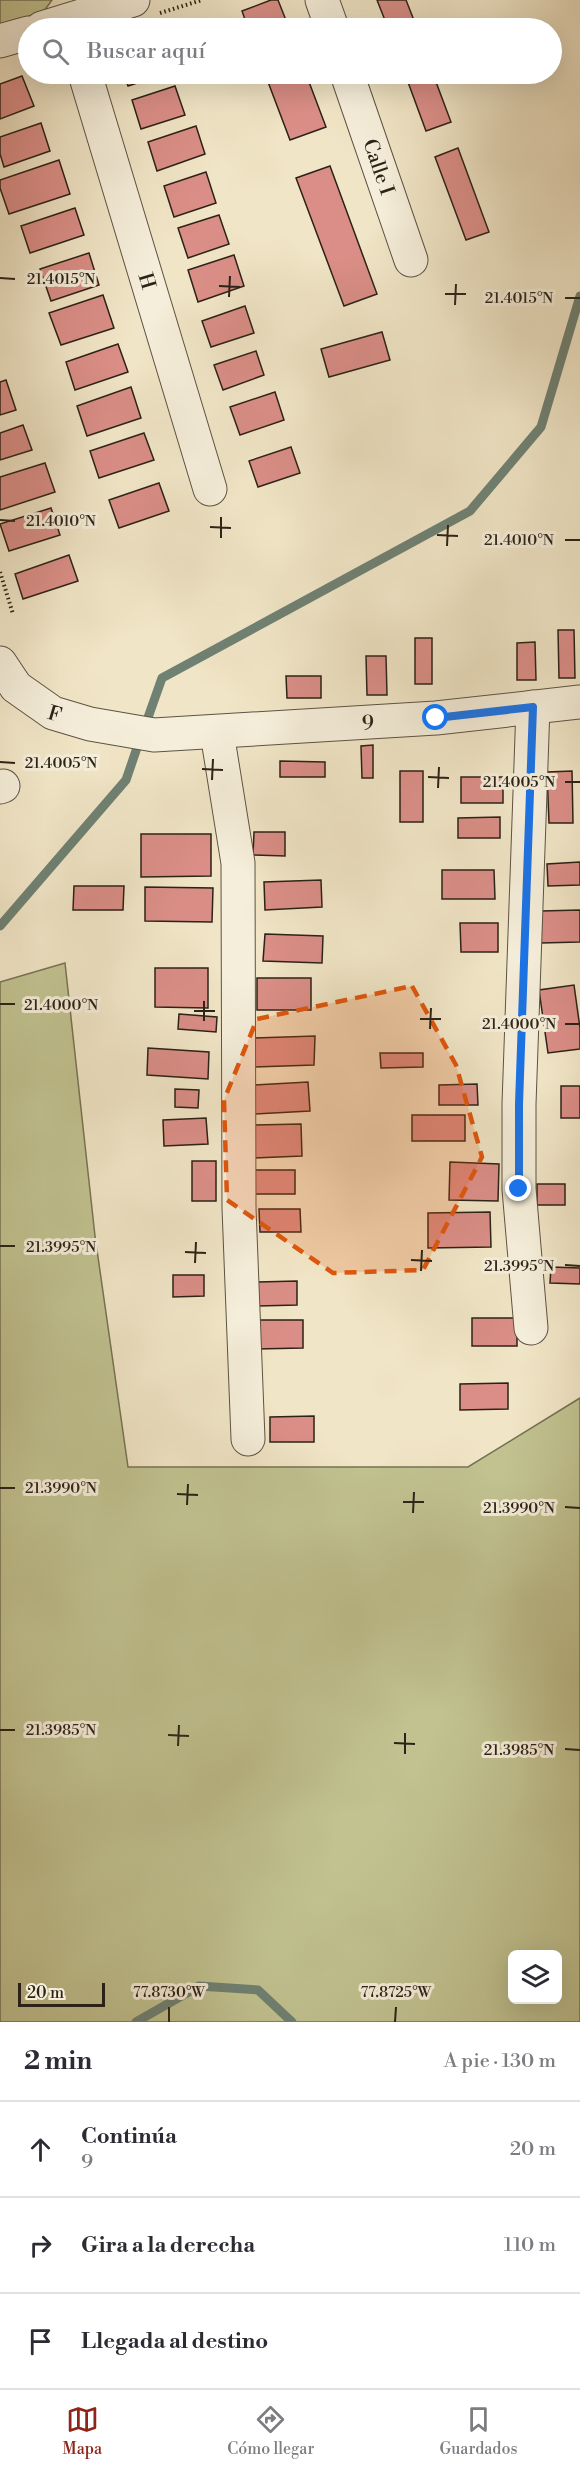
<!DOCTYPE html>
<html lang="es">
<head>
<meta charset="utf-8">
<style>
  :root { --surface:#fff; --page:#f7f7f7; --text:#2b2b33; --muted:#7c7c81; --line:#e1e1e2; --accent:#8f2418 }
  body { margin:0; font-family:"Libre Bodoni",serif; background:var(--page); color:var(--text) }
  .controls { position:absolute; right:18px; bottom:18px; display:grid; overflow:hidden; border-radius:9px; box-shadow:0 6px 24px #0002 }
  .controls button { width:54px; height:54px; display:grid; place-items:center; padding:0; border:0; border-bottom:2px solid var(--line); background:var(--surface); color:var(--text); font:30px sans-serif }
  .scale { position:absolute; left:18px; bottom:15px; width:87px; box-sizing:border-box; padding-left:6px; border:3px solid #2c2217; border-top:0; font-size:16px; line-height:21px; white-space:nowrap; color:#2c2217; -webkit-text-stroke:4px #f5eeda; paint-order:stroke }
  .stop { position:absolute; width:18px; height:18px; margin:-14px; border:4px solid #1a73e8; border-radius:50%; background:#fff }
  .stop.end { background:#1a73e8; border-color:#fff; box-shadow:0 2px 6px #0008 }
  .list { margin:0; padding:0; list-style:none }
  h2 { display:flex; justify-content:space-between; align-items:center; height:78px; margin:0; padding:0 24px; font-size:26px }
  h2 small { font-size:20px; font-weight:400; color:var(--muted) }
  .list li { display:grid; grid-template-columns:39px 1fr auto; gap:18px; align-items:center; box-sizing:border-box; height:96px; padding:0 24px; border-top:2px solid var(--line) }
  .list b { display:block; font-size:22px; white-space:nowrap }
  .list p { margin:0; font-size:20px; white-space:nowrap; color:var(--muted) }
  .list em { font-size:20px; font-style:normal; color:var(--muted) }
  .icon { flex:none; width:33px; height:33px; fill:none; stroke:currentColor; stroke-width:2; stroke-linecap:round; stroke-linejoin:round }
  .map { position:relative; flex:none; width:580px; height:2022px; overflow:hidden }
  .search { position:absolute; background:var(--surface); box-shadow:0 6px 24px #0002; left:18px; right:18px; top:18px; height:66px; display:flex; align-items:center; gap:15px; box-sizing:border-box; padding:0 21px; border-radius:33px; color:var(--muted); font-size:22px }
  .sheet { height:366px; background:var(--surface) }
  nav { display:flex; justify-content:space-around; align-items:center; box-sizing:border-box; height:84px; border-top:2px solid var(--line); background:var(--surface); font-size:16px; color:var(--muted) }
  nav a { display:grid; justify-items:center; gap:3px }
  nav .on { color:var(--accent) }
  .map>svg:first-child { display:block }
</style>
</head>
<body>
<div class="map">
<svg width="580" height="2022" viewBox="0 0 580 2022">
  <rect width="100%" height="100%" fill="#f0e5c6"/>
  <filter id="stains"><feTurbulence type="fractalNoise" baseFrequency=".00333" numOctaves="4"/><feColorMatrix values="0 0 0 0 .2 0 0 0 0 .09 0 0 0 0 .02 0 0 0 .5 -.17"/></filter>
  <radialGradient id="worn" r=".72"><stop offset=".6" stop-color="#630" stop-opacity="0"/><stop offset="1" stop-color="#630" stop-opacity=".3"/></radialGradient>
  <g fill="#c1c290" stroke="#767254" stroke-width="1.5" fill-rule="evenodd">
    <path d="M 0,0 L 52,0 L 44,11 L 0,26 Z"/>
    <path d="M 65,963 L 95,1236 L 128,1467 L 468,1467 L 580,1398 L 580,2022 L 0,2022 L 0,982 ZM 512,1954 L 558,1954 L 558,2000 L 512,2000 Z"/>
  </g>
  <g fill="none" stroke-linecap="round" stroke-linejoin="round">
    <g stroke="#6f8173" stroke-width="9">
      <path d="M 145,726 L 162,678 L 470,511 L 541,427 L 580,296"/>
      <path d="M 0,926 L 126,780 L 140,739"/>
      <path d="M 136,2022 L 199,1986 L 258,1990 L 292,2022"/>
    </g>
  </g>
  <g fill="#da8e87" stroke="#2c2217" stroke-width="1.5">
    <path d="M 271,0 L 278,0 L 289,28 L 248,28 L 242,11 Z"/>
    <path d="M 377,0 L 406,0 L 417,28 L 388,28 Z"/>
    <path d="M 124,74 L 165,74 L 128,86 Z"/>
    <path d="M 265,74 L 306,74 L 326,127 L 290,140 Z"/>
    <path d="M 405,74 L 433,74 L 451,122 L 426,131 Z"/>
    <path d="M 22,76 L 34,106 L 0,119 L 0,84 Z"/>
    <path d="M 175,86 L 185,115 L 141,129 L 132,100 Z"/>
    <path d="M 41,123 L 50,151 L 4,167 L 0,154 L 0,137 Z"/>
    <path d="M 196,126 L 205,154 L 157,171 L 148,142 Z"/>
    <path d="M 458,148 L 489,232 L 466,240 L 435,157 Z"/>
    <path d="M 59,160 L 70,194 L 9,214 L 0,188 L 0,180 Z"/>
    <path d="M 330,166 L 377,294 L 344,306 L 296,178 Z"/>
    <path d="M 206,172 L 216,203 L 174,217 L 164,186 Z"/>
    <path d="M 75,208 L 84,235 L 30,253 L 21,226 Z"/>
    <path d="M 219,215 L 229,244 L 188,258 L 178,228 Z"/>
    <path d="M 89,253 L 99,285 L 51,301 L 40,269 Z"/>
    <path d="M 234,255 L 244,286 L 198,302 L 188,270 Z"/>
    <path d="M 103,295 L 114,328 L 61,345 L 49,313 Z"/>
    <path d="M 245,306 L 254,333 L 211,347 L 202,321 Z"/>
    <path d="M 382,332 L 390,360 L 329,377 L 321,349 Z"/>
    <path d="M 118,344 L 128,372 L 75,390 L 66,362 Z"/>
    <path d="M 256,351 L 264,375 L 223,390 L 214,365 Z"/>
    <path d="M 6,380 L 16,410 L 0,415 L 0,382 Z"/>
    <path d="M 131,387 L 141,418 L 87,436 L 77,406 Z"/>
    <path d="M 275,392 L 284,420 L 240,435 L 230,407 Z"/>
    <path d="M 23,425 L 32,450 L 0,460 L 0,433 Z"/>
    <path d="M 144,433 L 154,460 L 99,478 L 90,451 Z"/>
    <path d="M 291,447 L 300,473 L 258,487 L 249,461 Z"/>
    <path d="M 45,463 L 55,492 L 0,510 L 0,477 Z"/>
    <path d="M 159,483 L 169,511 L 119,528 L 109,500 Z"/>
    <path d="M 51,508 L 60,535 L 9,551 L 0,524 Z"/>
    <path d="M 69,555 L 78,581 L 23,599 L 15,574 Z"/>
    <path d="M 558,630 L 574,630 L 575,678 L 559,678 Z"/>
    <rect x="415" y="638" width="17" height="46"/>
    <path d="M 535,642 L 536,680 L 517,680 L 517,643 Z"/>
    <path d="M 366,656 L 386,656 L 387,695 L 367,695 Z"/>
    <path d="M 286,676 L 321,676 L 321,698 L 287,698 Z"/>
    <path d="M 373,745 L 373,778 L 362,778 L 361,746 Z"/>
    <path d="M 280,761 L 325,762 L 325,777 L 280,777 Z"/>
    <rect x="400" y="771" width="23" height="51"/>
    <path d="M 572,771 L 573,823 L 549,823 L 547,772 Z"/>
    <rect x="461" y="777" width="42" height="26"/>
    <path d="M 500,817 L 500,838 L 458,838 L 458,818 Z"/>
    <path d="M 254,832 L 285,832 L 285,856 L 253,855 Z"/>
    <path d="M 141,834 L 211,834 L 211,876 L 141,877 Z"/>
    <path d="M 580,862 L 580,885 L 548,886 L 547,864 Z"/>
    <path d="M 442,870 L 494,870 L 495,899 L 442,899 Z"/>
    <path d="M 321,880 L 322,907 L 265,910 L 264,882 Z"/>
    <path d="M 74,886 L 124,886 L 123,910 L 73,910 Z"/>
    <path d="M 145,887 L 213,888 L 212,922 L 145,921 Z"/>
    <path d="M 580,910 L 580,942 L 541,943 L 541,911 Z"/>
    <path d="M 460,923 L 498,923 L 498,952 L 461,952 Z"/>
    <path d="M 265,934 L 323,936 L 322,963 L 263,961 Z"/>
    <path d="M 155,968 L 208,968 L 208,1008 L 155,1007 Z"/>
    <rect x="257" y="978" width="54" height="32"/>
    <path d="M 574,985 L 580,1028 L 580,1049 L 548,1053 L 539,990 Z"/>
    <path d="M 179,1014 L 217,1017 L 216,1032 L 178,1029 Z"/>
    <path d="M 315,1036 L 314,1065 L 251,1067 L 252,1038 Z"/>
    <path d="M 148,1048 L 209,1052 L 208,1079 L 147,1075 Z"/>
    <path d="M 380,1053 L 423,1053 L 423,1067 L 381,1068 Z"/>
    <path d="M 308,1082 L 310,1111 L 255,1114 L 254,1085 Z"/>
    <path d="M 477,1084 L 478,1105 L 439,1105 L 439,1085 Z"/>
    <rect x="561" y="1086" width="19" height="32"/>
    <path d="M 175,1089 L 199,1090 L 198,1108 L 175,1107 Z"/>
    <rect x="412" y="1115" width="53" height="26"/>
    <path d="M 206,1118 L 208,1144 L 164,1146 L 163,1120 Z"/>
    <path d="M 301,1124 L 302,1156 L 254,1158 L 253,1125 Z"/>
    <rect x="192" y="1161" width="24" height="40"/>
    <path d="M 450,1162 L 499,1164 L 498,1201 L 449,1200 Z"/>
    <rect x="253" y="1170" width="42" height="24"/>
    <rect x="537" y="1184" width="28" height="21"/>
    <path d="M 259,1209 L 300,1209 L 301,1232 L 260,1232 Z"/>
    <path d="M 490,1212 L 491,1247 L 428,1248 L 428,1213 Z"/>
    <path d="M 551,1267 L 580,1268 L 580,1284 L 550,1283 Z"/>
    <path d="M 173,1275 L 204,1275 L 204,1296 L 173,1297 Z"/>
    <path d="M 297,1281 L 297,1305 L 258,1306 L 258,1282 Z"/>
    <rect x="472" y="1318" width="45" height="28"/>
    <path d="M 255,1320 L 303,1320 L 303,1348 L 256,1349 Z"/>
    <path d="M 508,1383 L 508,1409 L 460,1410 L 460,1384 Z"/>
    <path d="M 314,1416 L 314,1442 L 270,1442 L 270,1417 Z"/>
  </g>
  <g fill="none" stroke-linecap="round" stroke-linejoin="round">
    <g stroke="#5d5343" stroke-width="35">
      <g id="minor">
        <path d="M 322,0 L 332,28"/>
        <path d="M 42,28 L 133,0"/>
        <path d="M 0,41 L 28,33"/>
        <path id="s1" d="M 85,74 L 210,489"/>
        <path id="s2" d="M 347,74 L 411,260"/>
        <path id="s3" d="M 0,663 L 16,687 L 53,713 L 90,724 L 154,735 L 436,718 L 580,702"/>
        <path d="M 217,733 L 238,863 L 239,1208 L 248,1439"/>
        <path d="M 0,787 L 3,786"/>
        <path d="M 531,1328 L 519,1189 L 519,1104 L 533,707"/>
      </g>
    </g>
    <g stroke="#2c2217" stroke-width="4" stroke-dasharray="1.5 3" stroke-linecap="butt">
      <path d="M 160,13 L 202,0"/>
      <path d="M 0,572 L 13,614"/>
    </g>
    <use href="#minor" stroke="#f5eeda" stroke-width="33"/>
  </g>
  <g fill="none" stroke-linecap="round" stroke-linejoin="round">
    <path stroke="#1a73e8" stroke-width="8" d="M 436,718 L 533,707 L 519,1104 L 519,1189"/>
  </g>
  <path fill="#df560d" fill-opacity="0.2" stroke="#df560d" stroke-width="4.5" stroke-dasharray="12 8" stroke-linejoin="round" d="M 412,986 L 456,1065 L 482,1157 L 423,1270 L 333,1273 L 227,1200 L 224,1100 L 257,1019 Z"/>
  <path fill="none" stroke="#2c2217" stroke-width="2" d="M 0,278 L 15,279M 219,286 L 240,287M 445,294 L 466,294M 229,297 L 230,276M 565,298 L 580,298M 455,305 L 456,284M 0,520 L 15,521M 210,527 L 231,528M 437,535 L 458,536M 221,538 L 221,517M 565,540 L 580,540M 447,546 L 448,525M 0,762 L 15,763M 202,769 L 223,770M 428,777 L 449,778M 212,780 L 213,759M 565,782 L 580,782M 438,788 L 439,767M 0,1004 L 15,1004M 194,1011 L 215,1011M 420,1019 L 441,1019M 204,1021 L 204,1001M 565,1024 L 580,1024M 430,1029 L 431,1008M 0,1246 L 15,1246M 185,1252 L 206,1253M 411,1260 L 432,1261M 195,1263 L 196,1242M 565,1265 L 580,1266M 421,1271 L 422,1250M 0,1488 L 15,1488M 177,1494 L 198,1495M 403,1502 L 424,1502M 187,1505 L 188,1484M 565,1507 L 580,1508M 413,1513 L 414,1492M 0,1730 L 15,1730M 168,1735 L 189,1736M 394,1743 L 415,1744M 178,1746 L 179,1725M 565,1749 L 580,1750M 405,1754 L 405,1733M 169,2022 L 169,2007M 395,2022 L 396,2007"/>
  <g text-anchor="middle" stroke-width="6" stroke-linejoin="round" paint-order="stroke">
    <g font-size="20" fill="#2c2217" stroke="#f5eeda">
      <text dy="7" stroke="none"><textPath href="#s2" startOffset="98">Calle I</textPath></text>
      <text dy="7" stroke="none"><textPath href="#s1" startOffset="216">H</textPath></text>
      <text dy="7" stroke="none"><textPath href="#s3" startOffset="76">F</textPath></text>
      <text dy="7" stroke="none"><textPath href="#s3" startOffset="392">9</textPath></text>
    </g>
  </g>
  <g font-size="15" text-anchor="middle" fill="#2c2217" stroke="#f5eeda" stroke-width="6" stroke-linejoin="round" paint-order="stroke">
    <text x="61" y="284">21.4015°N</text>
    <text x="519" y="303">21.4015°N</text>
    <text x="61" y="526">21.4010°N</text>
    <text x="519" y="545">21.4010°N</text>
    <text x="61" y="768">21.4005°N</text>
    <text x="519" y="787">21.4005°N</text>
    <text x="61" y="1010">21.4000°N</text>
    <text x="519" y="1029">21.4000°N</text>
    <text x="61" y="1252">21.3995°N</text>
    <text x="519" y="1271">21.3995°N</text>
    <text x="61" y="1493">21.3990°N</text>
    <text x="519" y="1513">21.3990°N</text>
    <text x="61" y="1735">21.3985°N</text>
    <text x="519" y="1755">21.3985°N</text>
    <text x="169" y="1997">77.8730°W</text>
    <text x="396" y="1997">77.8725°W</text>
  </g>
  <rect width="100%" height="100%" filter="url(#stains)"/>
  <rect width="100%" height="100%" fill="url(#worn)"/>
</svg>
<div class="controls">
<button><svg class="icon" aria-label="layers" viewBox="0 0 24 24"><path d="M12 4l9 5-9 5-9-5zM3 14l9 5 9-5"/></svg></button>
</div>
<div class="scale">20 m</div>
<div class="stop" style="left:436px;top:718px"></div>
<div class="stop end" style="left:519px;top:1189px"></div>
<div class="search"><svg class="icon" aria-label="search" viewBox="0 0 24 24"><circle cx="10" cy="10" r="6"/><path d="M15 15l6 6"/></svg>Buscar aquí</div>
</div>
<section class="sheet">
<h2>2 min<small>A pie · 130 m</small></h2>
<ul class="list">
<li><svg class="icon" aria-label="ahead" viewBox="0 0 24 24"><path d="M12 20V5M6 11l6-6 6 6"/></svg><div><b>Continúa</b><p>9</p></div><em>20 m</em></li>
<li><svg class="icon" aria-label="right" viewBox="0 0 24 24"><path d="M7 20v-9h11M14 6l5 5-5 5"/></svg><div><b>Gira a la derecha</b></div><em>110 m</em></li>
<li><svg class="icon" aria-label="arrive" viewBox="0 0 24 24"><path d="M6 21V4h12l-3 4 3 4H6"/></svg><div><b>Llegada al destino</b></div></li>
</ul>
</section>
<nav>
<a class="on"><svg class="icon" aria-label="map" viewBox="0 0 24 24"><path d="M3 6l6-2 6 2 6-2v14l-6 2-6-2-6 2zM9 4v14M15 6v14"/></svg>Mapa</a>
<a><svg class="icon" aria-label="directions" viewBox="0 0 24 24"><path d="M12 3l9 9-9 9-9-9zM9 14v-3h6M13 9l2 2-2 2"/></svg>Cómo llegar</a>
<a><svg class="icon" aria-label="saved" viewBox="0 0 24 24"><path d="M7 4h10v16l-5-4-5 4z"/></svg>Guardados</a>
</nav>
</body>
</html>
